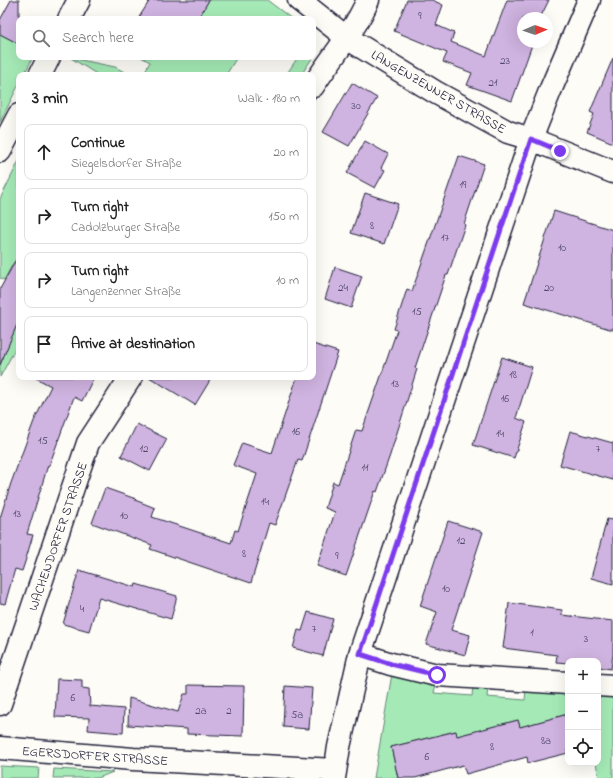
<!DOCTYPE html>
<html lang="en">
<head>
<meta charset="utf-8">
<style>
  :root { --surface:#fff; --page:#f2f2f2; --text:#222; --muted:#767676; --line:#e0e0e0 }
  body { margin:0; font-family:"Indie Flower",sans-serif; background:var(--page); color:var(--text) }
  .controls { position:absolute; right:12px; bottom:12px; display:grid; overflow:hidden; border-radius:8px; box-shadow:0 4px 16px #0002 }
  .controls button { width:36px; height:36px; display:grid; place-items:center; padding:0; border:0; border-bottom:1px solid var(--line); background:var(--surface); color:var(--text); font:20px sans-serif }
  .compass { position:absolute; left:517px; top:12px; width:36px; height:36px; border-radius:50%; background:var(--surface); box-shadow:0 4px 16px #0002; rotate:88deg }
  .stop { position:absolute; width:12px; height:12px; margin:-9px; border:3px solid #7c3aed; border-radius:50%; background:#fff }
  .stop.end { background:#7c3aed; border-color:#fff; box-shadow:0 1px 4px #0008 }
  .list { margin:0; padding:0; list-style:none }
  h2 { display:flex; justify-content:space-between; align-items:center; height:52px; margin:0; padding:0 16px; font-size:17px }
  h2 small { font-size:13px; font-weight:400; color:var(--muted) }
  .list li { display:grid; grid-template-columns:26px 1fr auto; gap:12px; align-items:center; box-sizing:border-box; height:56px; margin:0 8px 8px; padding:0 8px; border:1px solid var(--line); border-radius:8px }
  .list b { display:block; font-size:15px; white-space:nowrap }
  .list p { margin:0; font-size:13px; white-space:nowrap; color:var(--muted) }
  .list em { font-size:13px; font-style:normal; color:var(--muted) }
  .icon { flex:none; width:22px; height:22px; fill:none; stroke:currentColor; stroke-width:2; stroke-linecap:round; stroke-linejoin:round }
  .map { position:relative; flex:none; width:613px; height:778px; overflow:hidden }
  .search { position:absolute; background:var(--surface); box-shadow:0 4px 16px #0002; left:16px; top:16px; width:300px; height:44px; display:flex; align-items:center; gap:10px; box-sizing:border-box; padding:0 14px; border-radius:8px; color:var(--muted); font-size:15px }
  .panel { position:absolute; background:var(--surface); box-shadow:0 4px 16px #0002; left:16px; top:72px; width:300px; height:308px; border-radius:8px }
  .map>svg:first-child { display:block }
</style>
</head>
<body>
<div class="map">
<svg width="613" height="778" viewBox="0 0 613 778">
  <rect width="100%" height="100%" fill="#fdfcf7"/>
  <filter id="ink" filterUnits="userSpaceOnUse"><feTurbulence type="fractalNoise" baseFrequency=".025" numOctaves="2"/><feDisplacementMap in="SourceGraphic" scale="8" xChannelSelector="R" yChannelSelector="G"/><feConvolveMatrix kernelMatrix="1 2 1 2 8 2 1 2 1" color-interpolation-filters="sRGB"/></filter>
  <g filter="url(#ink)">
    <g fill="#a5eab6" stroke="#648678">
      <path d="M 209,0 L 267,0 L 292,19 L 198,19 Z"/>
      <path d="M 0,34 L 19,44 L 19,57 L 33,57 L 24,75 L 19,75 L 19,84 L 0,122 Z"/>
      <path d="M 141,57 L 237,57 L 226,75 L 143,75 L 150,62 Z"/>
      <path d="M 298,57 L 313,57 L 301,75 L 286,75 Z"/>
      <path d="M 71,58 L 115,67 L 130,75 L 98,75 Z"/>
      <path d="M 19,161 L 19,265 L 14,262 L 4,280 L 0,278 L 0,199 Z"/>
      <path d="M 19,319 L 19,342 L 0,377 L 0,365 Z"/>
      <path d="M 392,674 L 436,683 L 434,693 L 472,696 L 473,686 L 488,687 L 487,697 L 525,700 L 526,689 L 568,692 L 568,714 L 520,727 L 518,720 L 457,736 L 455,731 L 391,747 L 398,778 L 374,778 Z"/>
      <path d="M 598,694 L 613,695 L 613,778 L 599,778 L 596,763 L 598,763 Z"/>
      <path d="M 0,766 L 39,768 L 38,778 L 0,778 Z"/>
      <path d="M 54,769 L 113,772 L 98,778 L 53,778 Z"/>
    </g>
    <g fill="#cfb3e0" stroke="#22223b">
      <path d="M 11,0 L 19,0 L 19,44 L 0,34 L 0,20 Z"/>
      <path d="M 150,0 L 209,0 L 198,19 L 138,19 Z"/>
      <path d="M 407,0 L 432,0 L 443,5 L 436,25 L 454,33 L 451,42 L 486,56 L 507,0 L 549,0 L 540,18 L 523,18 L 523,42 L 533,42 L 512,101 L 467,85 L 472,73 L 443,62 L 447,53 L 394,31 Z"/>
      <path d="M 613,58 L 613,143 L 587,132 L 594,114 L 590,112 Z"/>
      <path d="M 352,83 L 377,98 L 349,146 L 323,132 Z"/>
      <path d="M 365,141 L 388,154 L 381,168 L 385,170 L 375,188 L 347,173 Z"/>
      <path d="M 459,156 L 484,164 L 464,224 L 465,225 L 448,275 L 446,275 L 415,368 L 417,369 L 390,455 L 377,492 L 375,491 L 346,576 L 317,566 L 335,512 L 325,508 L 333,482 L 338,484 L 356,430 L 362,431 L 397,330 L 394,329 L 407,289 L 412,291 Z"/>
      <path d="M 365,193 L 398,204 L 384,244 L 351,233 Z"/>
      <path d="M 554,211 L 613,230 L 613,330 L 524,303 Z"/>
      <path d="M 19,254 L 19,320 L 0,365 L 0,289 Z"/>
      <path d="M 335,267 L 362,276 L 351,308 L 325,299 Z"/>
      <path d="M 313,344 L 338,352 L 302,461 L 298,460 L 275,525 L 269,523 L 251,583 L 150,549 L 152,545 L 92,523 L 105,488 L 136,499 L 135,500 L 155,508 L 152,517 L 231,543 L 235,530 L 238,531 L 257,474 L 233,465 L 242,443 L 272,453 L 297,377 L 313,377 Z"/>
      <path d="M 502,357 L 532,367 L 516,418 L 526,422 L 514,458 L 473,445 Z"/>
      <path d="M 34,377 L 94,377 L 82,401 L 74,397 L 49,466 L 48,465 L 27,534 L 33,535 L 25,562 L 22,571 L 15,569 L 5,604 L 0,603 L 0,518 L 11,483 L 34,421 L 51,386 Z"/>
      <path d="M 149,377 L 212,377 L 195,405 Z"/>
      <path d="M 137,424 L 167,439 L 150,471 L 121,456 Z"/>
      <path d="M 570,431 L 613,443 L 613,480 L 560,465 Z"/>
      <path d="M 607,519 L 613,520 L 613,584 L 591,578 Z"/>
      <path d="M 448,521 L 483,532 L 451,630 L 470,635 L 465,655 L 426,644 L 437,612 L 420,606 Z"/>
      <path d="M 79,570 L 135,587 L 136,584 L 177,596 L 171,619 L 99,598 L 89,631 L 63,624 Z"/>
      <path d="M 509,603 L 562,610 L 562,615 L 613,621 L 613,654 L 611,669 L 598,667 L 598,661 L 568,661 L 568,663 L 556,662 L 557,655 L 503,648 Z"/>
      <path d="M 308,612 L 333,619 L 323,656 L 293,648 L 298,630 L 302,631 Z"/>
      <path d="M 57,679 L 82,680 L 82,688 L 89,689 L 90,706 L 124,709 L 123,733 L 88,730 L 89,718 L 55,717 Z"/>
      <path d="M 188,685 L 244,686 L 243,736 L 187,734 L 187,729 L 128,725 L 129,698 L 178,712 L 184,694 L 188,694 Z"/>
      <path d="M 285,686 L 312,688 L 309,729 L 283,727 Z"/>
      <path d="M 568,714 L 568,753 L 528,763 L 527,757 L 466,774 L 463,765 L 415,778 L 398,778 L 391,747 L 456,731 L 457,736 L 518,720 L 520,727 Z"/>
    </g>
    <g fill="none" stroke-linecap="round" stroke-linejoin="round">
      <g stroke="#22223b" stroke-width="25">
        <g id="minor">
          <path d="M 299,0 L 347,38 L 435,92 L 508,132 L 531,139 L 613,172"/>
          <path d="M 69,19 L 79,0"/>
          <path d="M 40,75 L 49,57"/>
          <path d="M 313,86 C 331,58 354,32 368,0"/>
          <path d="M 0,151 L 19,115"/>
          <path d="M 360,654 L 391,664 L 437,675 L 568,683"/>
          <path d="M 598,685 L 613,686"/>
          <path d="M 0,704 L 88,443 L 131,377"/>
          <path d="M 0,748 L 133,759 L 334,770"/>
          <path d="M 334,778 L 339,747 L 360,654 L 531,139 L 550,91 L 589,0"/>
        </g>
      </g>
      <use href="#minor" stroke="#fdfcf7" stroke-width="22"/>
    </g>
  </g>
  <g fill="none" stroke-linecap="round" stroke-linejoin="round" filter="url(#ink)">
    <path stroke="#7c3aed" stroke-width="5" d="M 437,675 L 391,664 L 360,654 L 531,139 L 560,151"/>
  </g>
  <g text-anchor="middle" stroke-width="3" stroke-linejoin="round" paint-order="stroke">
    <g font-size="11" fill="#4d4664">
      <text x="420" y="19">9</text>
      <text x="505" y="64">23</text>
      <text x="493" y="86">21</text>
      <text x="356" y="109">30</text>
      <text x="463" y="188">19</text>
      <text x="372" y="229">8</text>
      <text x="445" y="241">17</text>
      <text x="562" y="251">10</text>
      <text x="343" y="291">24</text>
      <text x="549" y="291">20</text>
      <text x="417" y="315">15</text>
      <text x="513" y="378">18</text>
      <text x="395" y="387">13</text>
      <text x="505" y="402">16</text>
      <text x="296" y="435">16</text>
      <text x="500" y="437">14</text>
      <text x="43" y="444">15</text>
      <text x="144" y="452">12</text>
      <text x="598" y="452">7</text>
      <text x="365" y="471">11</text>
      <text x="265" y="505">14</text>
      <text x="17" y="517">13</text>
      <text x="124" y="519">10</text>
      <text x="461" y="544">12</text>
      <text x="244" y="557">8</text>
      <text x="337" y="559">9</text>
      <text x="446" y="592">10</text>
      <text x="82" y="612">4</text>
      <text x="314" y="632">7</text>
      <text x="532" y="636">1</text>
      <text x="586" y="642">3</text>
      <text x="73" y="701">6</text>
      <text x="201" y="714">2a</text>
      <text x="229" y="714">2</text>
      <text x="297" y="718">5a</text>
      <text x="546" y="744">8a</text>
      <text x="492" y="750">8</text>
      <text x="427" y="760">6</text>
    </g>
    <g font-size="13" fill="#22223b" stroke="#fdfcf7">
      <text transform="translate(439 91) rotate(30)" y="5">LANGENZENNER STRASSE</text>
      <text transform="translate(57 536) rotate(-71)" y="5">WACHENDORFER STRASSE</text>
      <text transform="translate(95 755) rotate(4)" y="5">EGERSDORFER STRASSE</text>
    </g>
  </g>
</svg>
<div class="controls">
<button>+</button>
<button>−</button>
<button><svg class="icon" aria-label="locate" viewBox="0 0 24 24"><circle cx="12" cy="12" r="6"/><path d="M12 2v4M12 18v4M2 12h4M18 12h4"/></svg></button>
</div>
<svg class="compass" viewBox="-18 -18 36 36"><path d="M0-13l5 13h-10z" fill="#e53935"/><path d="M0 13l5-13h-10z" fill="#767676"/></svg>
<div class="stop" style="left:437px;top:675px"></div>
<div class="stop end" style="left:560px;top:151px"></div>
<div class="search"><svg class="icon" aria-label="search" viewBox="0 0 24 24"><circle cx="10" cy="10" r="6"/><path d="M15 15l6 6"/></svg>Search here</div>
<section class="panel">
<h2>3 min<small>Walk · 180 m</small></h2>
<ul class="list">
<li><svg class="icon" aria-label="ahead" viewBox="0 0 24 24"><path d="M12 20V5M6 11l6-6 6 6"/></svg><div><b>Continue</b><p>Siegelsdorfer Straße</p></div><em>20 m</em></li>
<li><svg class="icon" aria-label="right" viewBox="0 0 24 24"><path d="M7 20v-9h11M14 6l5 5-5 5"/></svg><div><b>Turn right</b><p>Cadolzburger Straße</p></div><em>150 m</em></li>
<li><svg class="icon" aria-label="right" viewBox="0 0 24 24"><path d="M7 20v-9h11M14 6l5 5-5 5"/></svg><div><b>Turn right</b><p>Langenzenner Straße</p></div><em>10 m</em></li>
<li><svg class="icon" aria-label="arrive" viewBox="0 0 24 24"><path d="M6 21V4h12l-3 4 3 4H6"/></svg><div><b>Arrive at destination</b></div></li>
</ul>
</section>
</div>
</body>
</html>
